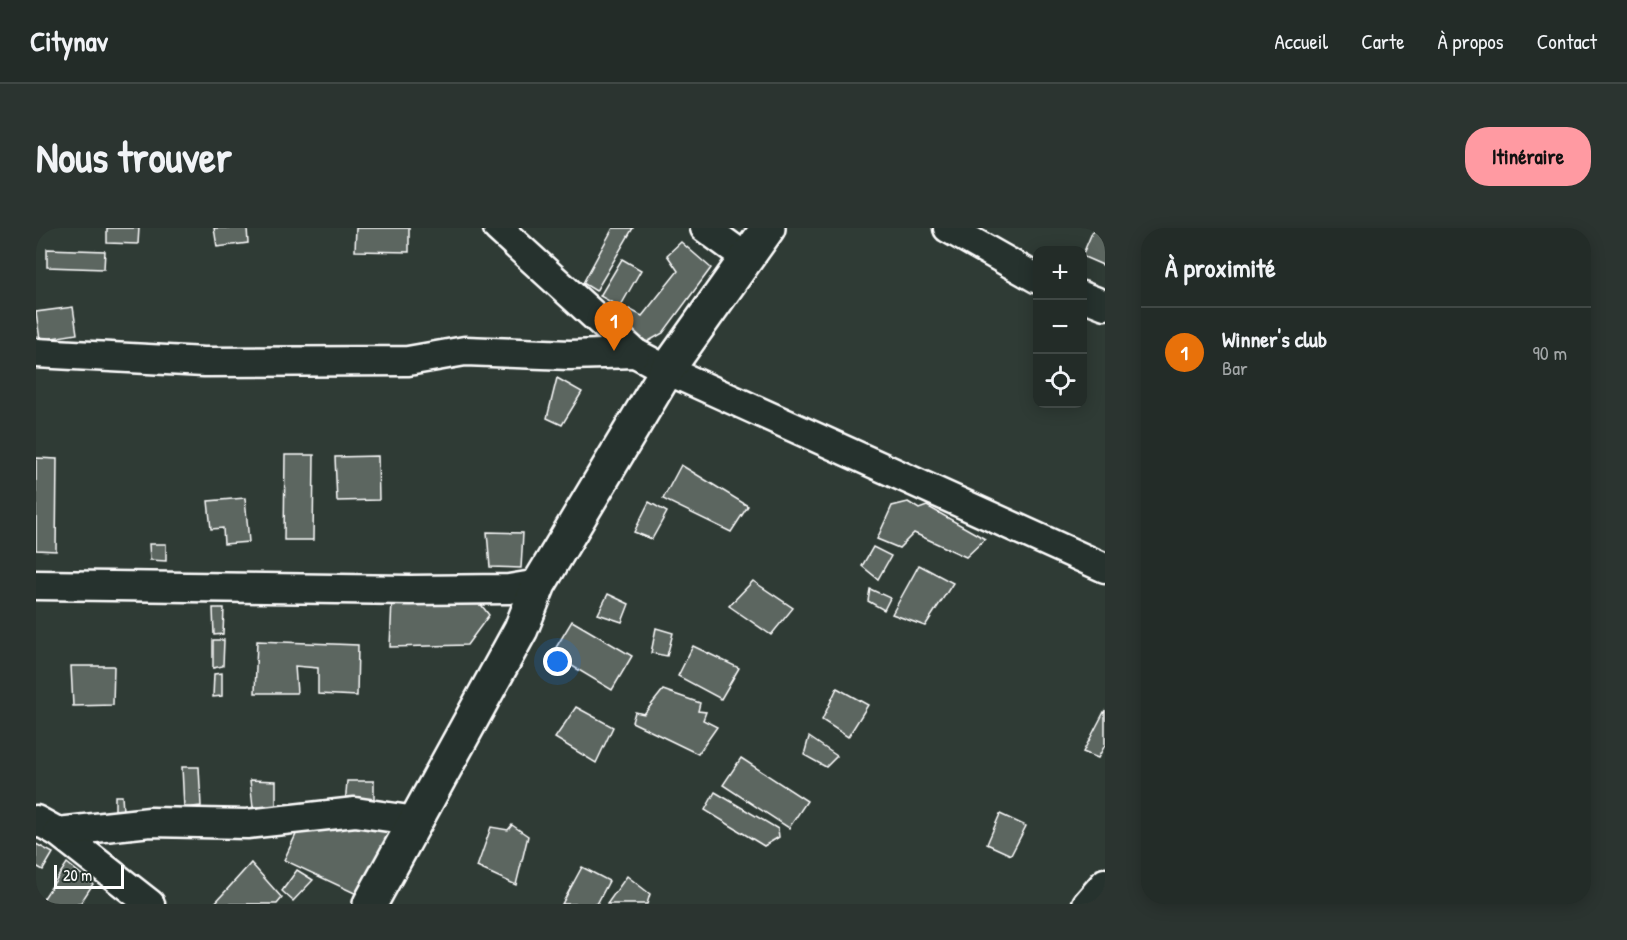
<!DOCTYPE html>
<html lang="fr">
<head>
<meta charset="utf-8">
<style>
  :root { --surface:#232c28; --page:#2b3430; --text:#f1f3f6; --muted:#a3a7a8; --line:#404845; --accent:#ff9aa2 }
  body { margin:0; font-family:"Patrick Hand",sans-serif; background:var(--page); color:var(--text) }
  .controls { position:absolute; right:18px; top:18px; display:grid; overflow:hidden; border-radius:12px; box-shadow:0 3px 15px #0003 }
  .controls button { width:54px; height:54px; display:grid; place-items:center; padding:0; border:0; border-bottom:2px solid var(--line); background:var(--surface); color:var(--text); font:30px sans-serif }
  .scale { position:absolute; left:18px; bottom:15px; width:70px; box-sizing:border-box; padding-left:6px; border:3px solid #fff; border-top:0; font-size:16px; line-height:21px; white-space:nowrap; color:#fff; -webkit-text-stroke:4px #26332d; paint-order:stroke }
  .you { position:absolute; left:522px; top:434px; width:21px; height:21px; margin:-15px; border:4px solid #fff; border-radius:50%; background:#1a73e8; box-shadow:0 0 0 9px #1a73e833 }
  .badge { display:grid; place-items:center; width:39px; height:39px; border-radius:50%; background:var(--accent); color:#fff; font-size:20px; font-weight:700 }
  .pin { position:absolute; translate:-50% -50px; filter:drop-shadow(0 2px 3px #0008) }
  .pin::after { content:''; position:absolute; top:32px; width:21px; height:18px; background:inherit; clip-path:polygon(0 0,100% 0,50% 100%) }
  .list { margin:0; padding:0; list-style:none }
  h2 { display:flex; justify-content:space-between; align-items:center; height:78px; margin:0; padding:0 24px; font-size:26px }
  h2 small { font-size:20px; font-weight:400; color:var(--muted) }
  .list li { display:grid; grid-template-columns:39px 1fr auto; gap:18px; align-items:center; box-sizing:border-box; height:90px; padding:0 24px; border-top:2px solid var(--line) }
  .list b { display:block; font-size:22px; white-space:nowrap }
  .list p { margin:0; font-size:20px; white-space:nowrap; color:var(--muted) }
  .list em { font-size:20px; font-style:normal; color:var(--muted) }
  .icon { flex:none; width:33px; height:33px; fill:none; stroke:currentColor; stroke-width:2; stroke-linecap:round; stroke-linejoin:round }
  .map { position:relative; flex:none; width:1069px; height:676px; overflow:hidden; border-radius:24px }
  header { display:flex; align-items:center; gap:36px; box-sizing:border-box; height:84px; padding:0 30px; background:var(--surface); border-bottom:2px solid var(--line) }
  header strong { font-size:28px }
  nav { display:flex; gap:33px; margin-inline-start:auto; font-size:21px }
  .intro { display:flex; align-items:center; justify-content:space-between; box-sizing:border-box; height:144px; padding:0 36px }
  h1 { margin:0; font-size:42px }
  .button { padding:15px 27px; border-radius:24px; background:var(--accent); color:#111; font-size:21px; font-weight:700 }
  main { display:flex; gap:36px; padding:0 36px }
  aside { flex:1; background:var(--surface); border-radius:24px; box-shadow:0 3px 15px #0003 }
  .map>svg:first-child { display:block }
</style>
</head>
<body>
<header>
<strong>Citynav</strong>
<nav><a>Accueil</a><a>Carte</a><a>À propos</a><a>Contact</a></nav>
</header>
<div class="intro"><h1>Nous trouver</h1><a class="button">Itinéraire</a></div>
<main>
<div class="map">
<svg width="1069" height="676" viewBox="0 0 1069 676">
  <rect width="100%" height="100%" fill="#2f3b35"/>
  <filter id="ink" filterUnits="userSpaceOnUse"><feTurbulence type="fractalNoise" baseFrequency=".0167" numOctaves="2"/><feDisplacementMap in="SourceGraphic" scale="12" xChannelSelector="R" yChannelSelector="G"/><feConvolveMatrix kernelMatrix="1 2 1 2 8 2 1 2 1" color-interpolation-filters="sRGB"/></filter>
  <g filter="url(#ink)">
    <g fill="#5b6661" stroke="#fff" stroke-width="1.5">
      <path d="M 71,0 L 103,0 L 102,16 L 71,15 Z"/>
      <path d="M 178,0 L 211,0 L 212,15 L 181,19 Z"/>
      <path d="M 320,0 L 373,0 L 373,24 L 319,23 Z"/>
      <path d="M 577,0 L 597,0 L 560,63 L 547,55 Z"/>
      <path d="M 1058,0 L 1069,0 L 1069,38 L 1046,28 Z"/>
      <path d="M 645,14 L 675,40 L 627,105 L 611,114 L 584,96 L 593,81 L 606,88 L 642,43 L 631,27 Z"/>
      <path d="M 11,21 L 69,23 L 68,41 L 11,39 Z"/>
      <path d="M 586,31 L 605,42 L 584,79 L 564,68 Z"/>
      <path d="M 37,79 L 41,106 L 4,112 L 0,84 Z"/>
      <path d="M 521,150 L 546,164 L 526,197 L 511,190 Z"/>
      <path d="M 249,227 L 278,227 L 277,312 L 248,312 Z"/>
      <path d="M 342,228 L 343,272 L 301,273 L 299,229 Z"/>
      <path d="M 0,230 L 21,231 L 20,323 L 0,322 Z"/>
      <path d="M 645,237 L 712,278 L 695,304 L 627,271 Z"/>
      <path d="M 209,270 L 213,314 L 188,316 L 187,300 L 175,301 L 172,273 Z"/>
      <path d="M 613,274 L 631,284 L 616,311 L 598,304 Z"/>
      <path d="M 872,274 L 883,281 L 891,278 L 949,311 L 930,329 L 878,305 L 863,320 L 841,311 L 856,278 Z"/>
      <path d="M 451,304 L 487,305 L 485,340 L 454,339 Z"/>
      <path d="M 113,316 L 130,316 L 130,333 L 114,332 Z"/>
      <path d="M 837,319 L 855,328 L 842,351 L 826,338 Z"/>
      <path d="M 883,337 L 917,355 L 889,398 L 856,386 Z"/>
      <path d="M 717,353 L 757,380 L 735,407 L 693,378 Z"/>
      <path d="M 834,361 L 854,370 L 848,382 L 832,373 Z"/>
      <path d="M 572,366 L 593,376 L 586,394 L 562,386 Z"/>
      <path d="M 440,370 L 453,387 L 431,417 L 354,419 L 356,372 Z"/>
      <path d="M 177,380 L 188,380 L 187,406 L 178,407 Z"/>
      <path d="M 536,393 L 596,428 L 576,462 L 516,426 Z"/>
      <path d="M 620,400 L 637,405 L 631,428 L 615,425 Z"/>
      <path d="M 177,412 L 188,412 L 187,438 L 177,440 Z"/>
      <path d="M 221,413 L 322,417 L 321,468 L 282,466 L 282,440 L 259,438 L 261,465 L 219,465 Z"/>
      <path d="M 657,418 L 703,440 L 685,471 L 642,448 Z"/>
      <path d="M 35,438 L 78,438 L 77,477 L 37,478 Z"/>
      <path d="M 186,445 L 186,468 L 177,469 L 178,446 Z"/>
      <path d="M 801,460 L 832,477 L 812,509 L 786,492 Z"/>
      <path d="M 627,462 L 664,475 L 662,483 L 670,484 L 667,492 L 681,499 L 662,526 L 596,494 L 599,484 L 608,486 Z"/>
      <path d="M 540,479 L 577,499 L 560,535 L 519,510 Z"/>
      <path d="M 1069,482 L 1069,517 L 1062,530 L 1047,524 Z"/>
      <path d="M 773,509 L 801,528 L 790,539 L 768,527 Z"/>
      <path d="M 705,530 L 771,573 L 753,600 L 687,557 Z"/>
      <path d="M 146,539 L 163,539 L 165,578 L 148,580 Z"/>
      <path d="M 214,552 L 240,553 L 240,579 L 217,579 Z"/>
      <path d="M 311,553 L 338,553 L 338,580 L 309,578 Z"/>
      <path d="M 679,564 L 742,601 L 743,609 L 728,618 L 669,582 Z"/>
      <path d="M 79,568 L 86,568 L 87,583 L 79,583 Z"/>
      <path d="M 964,586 L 990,598 L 975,627 L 951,616 Z"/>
      <path d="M 313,593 L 323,599 L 347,598 L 359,613 L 325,668 L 248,632 L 264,598 Z"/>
      <path d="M 476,597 L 492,608 L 480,657 L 441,639 L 455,599 L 472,602 Z"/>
      <path d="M 0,616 L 17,625 L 7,642 L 0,638 Z"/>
      <path d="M 31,635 L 57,656 L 44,676 L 4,676 Z"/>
      <path d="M 215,635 L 246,670 L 241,676 L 178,676 Z"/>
      <path d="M 546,639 L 573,653 L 561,676 L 526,676 Z"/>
      <path d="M 261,642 L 277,652 L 257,673 L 246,663 Z"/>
      <path d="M 591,648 L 614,666 L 611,676 L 571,676 Z"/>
    </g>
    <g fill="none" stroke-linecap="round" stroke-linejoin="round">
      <g stroke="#fff" stroke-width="33">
        <g id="minor">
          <path d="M 462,0 L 599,125 L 631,142 L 1069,340"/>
          <path d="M 669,0 L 709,29"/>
          <path d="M 912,0 L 1002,51"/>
          <path d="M 1046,68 L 1069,77"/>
          <path d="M 0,125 L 168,134 L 372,133 L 429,123 L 534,127 L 599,125"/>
          <path d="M 0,357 L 374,362 L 473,361 L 503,356"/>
          <path d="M 0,592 L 22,604 L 114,676"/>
          <path d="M 22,604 L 114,594 L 211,596 L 319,584 L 380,593"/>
          <path d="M 1051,676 L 1069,655"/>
        </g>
      </g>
      <g stroke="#fff" stroke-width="38">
        <path id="secondary" d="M 334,676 L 485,401 L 503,356 L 631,142 L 732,0"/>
      </g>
      <use href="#minor" stroke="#26332d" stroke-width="28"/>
      <use href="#secondary" stroke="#26332d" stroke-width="33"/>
    </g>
  </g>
</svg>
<div class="controls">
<button>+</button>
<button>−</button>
<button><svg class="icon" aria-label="locate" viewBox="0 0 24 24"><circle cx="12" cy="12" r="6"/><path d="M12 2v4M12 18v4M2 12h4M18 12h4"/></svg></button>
</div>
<div class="scale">20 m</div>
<div class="you"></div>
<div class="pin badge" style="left:578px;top:123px;background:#e8710a">1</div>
</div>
<aside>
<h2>À proximité<small></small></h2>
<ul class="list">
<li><span class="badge" style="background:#e8710a">1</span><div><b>Winner's club</b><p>Bar</p></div><em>90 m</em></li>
</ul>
</aside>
</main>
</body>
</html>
